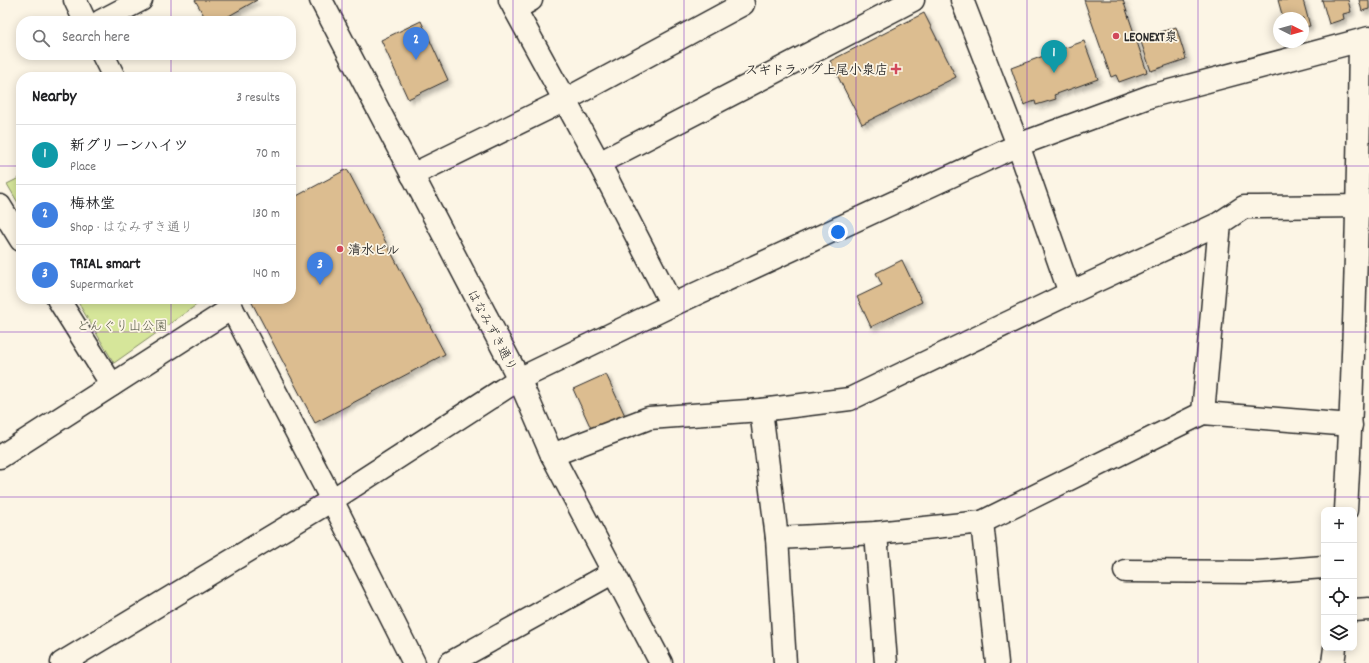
<!DOCTYPE html>
<html lang="en">
<head>
<meta charset="utf-8">
<style>
  :root { --surface:#fff; --page:#f6f6f6; --text:#202124; --muted:#757577; --line:#e0e0e0; --accent:#1a73e8 }
  body { margin:0; font-family:Dekko,"Klee One",sans-serif; background:var(--page); color:var(--text) }
  .controls { position:absolute; right:12px; bottom:12px; display:grid; overflow:hidden; border-radius:8px; box-shadow:0 2px 10px #0003 }
  .controls button { width:36px; height:36px; display:grid; place-items:center; padding:0; border:0; border-bottom:1px solid var(--line); background:var(--surface); color:var(--text); font:20px sans-serif }
  .compass { position:absolute; left:1273px; top:12px; width:36px; height:36px; border-radius:50%; background:var(--surface); box-shadow:0 2px 10px #0003; rotate:95deg }
  .you { position:absolute; left:838px; top:232px; width:14px; height:14px; margin:-10px; border:3px solid #fff; border-radius:50%; background:#1a73e8; box-shadow:0 0 0 6px #1a73e833 }
  .badge { display:grid; place-items:center; width:26px; height:26px; border-radius:50%; background:var(--accent); color:#fff; font-size:13px; font-weight:700 }
  .pin { position:absolute; translate:-50% -33px; filter:drop-shadow(0 1px 2px #0008) }
  .pin::after { content:''; position:absolute; top:21px; width:14px; height:12px; background:inherit; clip-path:polygon(0 0,100% 0,50% 100%) }
  .list { margin:0; padding:0; list-style:none }
  h2 { display:flex; justify-content:space-between; align-items:center; height:52px; margin:0; padding:0 16px; font-size:17px }
  h2 small { font-size:13px; font-weight:400; color:var(--muted) }
  .list li { display:grid; grid-template-columns:26px 1fr auto; gap:12px; align-items:center; box-sizing:border-box; height:60px; padding:0 16px; border-top:1px solid var(--line) }
  .list b { display:block; font-size:15px; white-space:nowrap }
  .list p { margin:0; font-size:13px; white-space:nowrap; color:var(--muted) }
  .list em { font-size:13px; font-style:normal; color:var(--muted) }
  .icon { flex:none; width:22px; height:22px; fill:none; stroke:currentColor; stroke-width:2; stroke-linecap:round; stroke-linejoin:round }
  .map { position:relative; flex:none; width:1369px; height:663px; overflow:hidden }
  .search { position:absolute; background:var(--surface); box-shadow:0 2px 10px #0003; left:16px; top:16px; width:280px; height:44px; display:flex; align-items:center; gap:10px; box-sizing:border-box; padding:0 14px; border-radius:16px; color:var(--muted); font-size:15px }
  .panel { position:absolute; background:var(--surface); box-shadow:0 2px 10px #0003; left:16px; top:72px; width:280px; height:232px; border-radius:16px }
  .map>svg:first-child { display:block }
</style>
</head>
<body>
<div class="map">
<svg width="1369" height="663" viewBox="0 0 1369 663">
  <defs>
    <filter id="shadow"><feDropShadow dx="3.5" dy="3.5" stdDeviation="2" flood-color="#0004"/></filter>
  </defs>
  <rect width="100%" height="100%" fill="#fcf5e5"/>
  <filter id="ink" filterUnits="userSpaceOnUse"><feTurbulence type="fractalNoise" baseFrequency=".025" numOctaves="2"/><feDisplacementMap in="SourceGraphic" scale="8" xChannelSelector="R" yChannelSelector="G"/><feConvolveMatrix kernelMatrix="1 2 1 2 8 2 1 2 1" color-interpolation-filters="sRGB"/></filter>
  <g filter="url(#ink)">
    <g fill="#d6e69a" stroke="#808862">
      <path d="M 21,177 L 21,208 L 7,184 Z"/>
      <path d="M 76,299 L 205,299 L 114,363 Z"/>
    </g>
    <g fill="#dcbd90" stroke="#2b2b2b" filter="url(#shadow)">
      <path d="M 195,0 L 257,0 L 220,21 L 207,21 Z"/>
      <path d="M 1084,0 L 1123,0 L 1147,72 L 1119,82 L 1116,75 L 1111,77 Z"/>
      <path d="M 1278,0 L 1303,0 L 1310,26 L 1303,27 L 1303,18 L 1283,18 Z"/>
      <path d="M 1322,0 L 1348,0 L 1351,12 L 1343,14 L 1344,19 L 1329,24 Z"/>
      <path d="M 1359,0 L 1369,0 L 1369,9 L 1362,11 Z"/>
      <path d="M 924,13 L 956,77 L 862,124 L 830,61 Z"/>
      <path d="M 421,21 L 448,80 L 408,99 L 381,40 Z"/>
      <path d="M 1176,27 L 1186,59 L 1151,71 L 1140,39 Z"/>
      <path d="M 1084,41 L 1098,79 L 1054,95 L 1056,99 L 1036,105 L 1035,101 L 1024,105 L 1011,68 Z"/>
      <path d="M 347,169 L 445,354 L 315,423 L 250,299 L 291,299 L 291,199 Z"/>
      <path d="M 902,260 L 922,302 L 871,327 L 857,297 L 882,285 L 876,273 Z"/>
      <path d="M 606,374 L 627,420 L 594,435 L 573,389 Z"/>
    </g>
    <g fill="none" stroke-linecap="round" stroke-linejoin="round">
      <g stroke="#2b2b2b" stroke-width="25">
        <g id="street">
          <path d="M 75,0 L 85,21"/>
          <path d="M 510,0 L 599,163 L 672,305"/>
          <path d="M 962,0 L 1018,145 L 1070,293"/>
          <path d="M 515,9 L 531,0"/>
          <path d="M 101,21 L 141,0"/>
          <path d="M 103,55 L 114,77"/>
          <path d="M 599,163 L 913,0"/>
          <path d="M 412,175 L 565,100 L 743,4 L 741,0"/>
          <path d="M 0,206 L 21,240"/>
          <path d="M 58,299 L 112,385"/>
          <path d="M 227,299 L 332,500 L 414,663"/>
          <path d="M 761,410 L 777,538 L 785,663"/>
          <path d="M 1203,413 L 1220,223"/>
          <path d="M 552,455 L 649,418 L 761,410 L 850,399 L 1070,293 L 1220,223 L 1244,207 L 1369,206"/>
          <path d="M 0,457 L 232,308"/>
          <path d="M 1346,510 C 1355,354 1358,197 1360,41"/>
          <path d="M 982,522 L 997,663"/>
          <path d="M 876,533 L 886,663"/>
          <path d="M 777,538 L 876,533 L 982,522 L 1203,413 L 1351,425"/>
          <path d="M 1125,571 L 1257,572 L 1324,567"/>
          <path d="M 1354,610 L 1369,609"/>
          <path d="M 450,663 L 614,572"/>
          <path d="M 1333,663 L 1335,648"/>
        </g>
      </g>
      <g stroke="#2b2b2b" stroke-width="25">
        <g id="secondary">
          <path d="M 321,0 L 519,379 L 552,455 L 661,663"/>
          <path d="M 62,663 L 332,500 L 519,379 L 672,305 L 1018,145 L 1151,96 L 1369,38"/>
        </g>
      </g>
      <use href="#street" stroke="#fcf5e5" stroke-width="22"/>
      <use href="#secondary" stroke="#fcf5e5" stroke-width="22"/>
    </g>
  </g>
  <path fill="none" stroke="#7b2cbf" stroke-width="1" stroke-opacity="0.55" d="M 171,0 L 171,21M 342,0 L 342,663M 513,0 L 513,663M 684,0 L 684,663M 856,0 L 856,663M 1027,0 L 1027,663M 1198,0 L 1198,663M 171,55 L 171,77M 0,166 L 21,166M 291,166 L 1369,166M 171,299 L 171,663M 0,332 L 1369,332M 0,497 L 1369,497"/>
  <g fill="#d1495b" stroke="#fcf5e5" stroke-width="1.5">
    <circle cx="1116" cy="36" r="4"/>
    <path d="M894 63h4v4h4v4h-4v4h-4v-4h-4v-4h4z"/>
    <circle cx="340" cy="249" r="4"/>
  </g>
  <g text-anchor="middle" stroke-width="3.5" stroke-linejoin="round" paint-order="stroke">
    <g font-size="13" font-weight="bold" fill="#2b2b2b" stroke="#fcf5e5" text-anchor="start">
      <text x="1124" y="41">LEONEXT泉</text>
      <text x="888" y="74" text-anchor="end">スギドラッグ上尾小泉店</text>
      <text x="348" y="254">清水ビル</text>
    </g>
    <g font-size="13" fill="#565a47" stroke="#fcf5e5">
      <text x="122" y="330">どんぐり山公園</text>
    </g>
    <g font-size="13" fill="#2b2b2b" stroke="#fcf5e5">
      <text transform="translate(493 330) rotate(62)" y="5">はなみずき通り</text>
    </g>
  </g>
</svg>
<div class="controls">
<button>+</button>
<button>−</button>
<button><svg class="icon" aria-label="locate" viewBox="0 0 24 24"><circle cx="12" cy="12" r="6"/><path d="M12 2v4M12 18v4M2 12h4M18 12h4"/></svg></button>
<button><svg class="icon" aria-label="layers" viewBox="0 0 24 24"><path d="M12 4l9 5-9 5-9-5zM3 14l9 5 9-5"/></svg></button>
</div>
<svg class="compass" viewBox="-18 -18 36 36"><path d="M0-13l5 13h-10z" fill="#e53935"/><path d="M0 13l5-13h-10z" fill="#757577"/></svg>
<div class="you"></div>
<div class="pin badge" style="left:1054px;top:73px;background:#0f9aa8">1</div>
<div class="pin badge" style="left:416px;top:60px;background:#3f7fe0">2</div>
<div class="pin badge" style="left:320px;top:285px;background:#3f7fe0">3</div>
<div class="search"><svg class="icon" aria-label="search" viewBox="0 0 24 24"><circle cx="10" cy="10" r="6"/><path d="M15 15l6 6"/></svg>Search here</div>
<section class="panel">
<h2>Nearby<small>3 results</small></h2>
<ul class="list">
<li><span class="badge" style="background:#0f9aa8">1</span><div><b>新グリーンハイツ</b><p>Place</p></div><em>70 m</em></li>
<li><span class="badge" style="background:#3f7fe0">2</span><div><b>梅林堂</b><p>Shop · はなみずき通り</p></div><em>130 m</em></li>
<li><span class="badge" style="background:#3f7fe0">3</span><div><b>TRIAL smart</b><p>Supermarket</p></div><em>140 m</em></li>
</ul>
</section>
</div>
</body>
</html>
